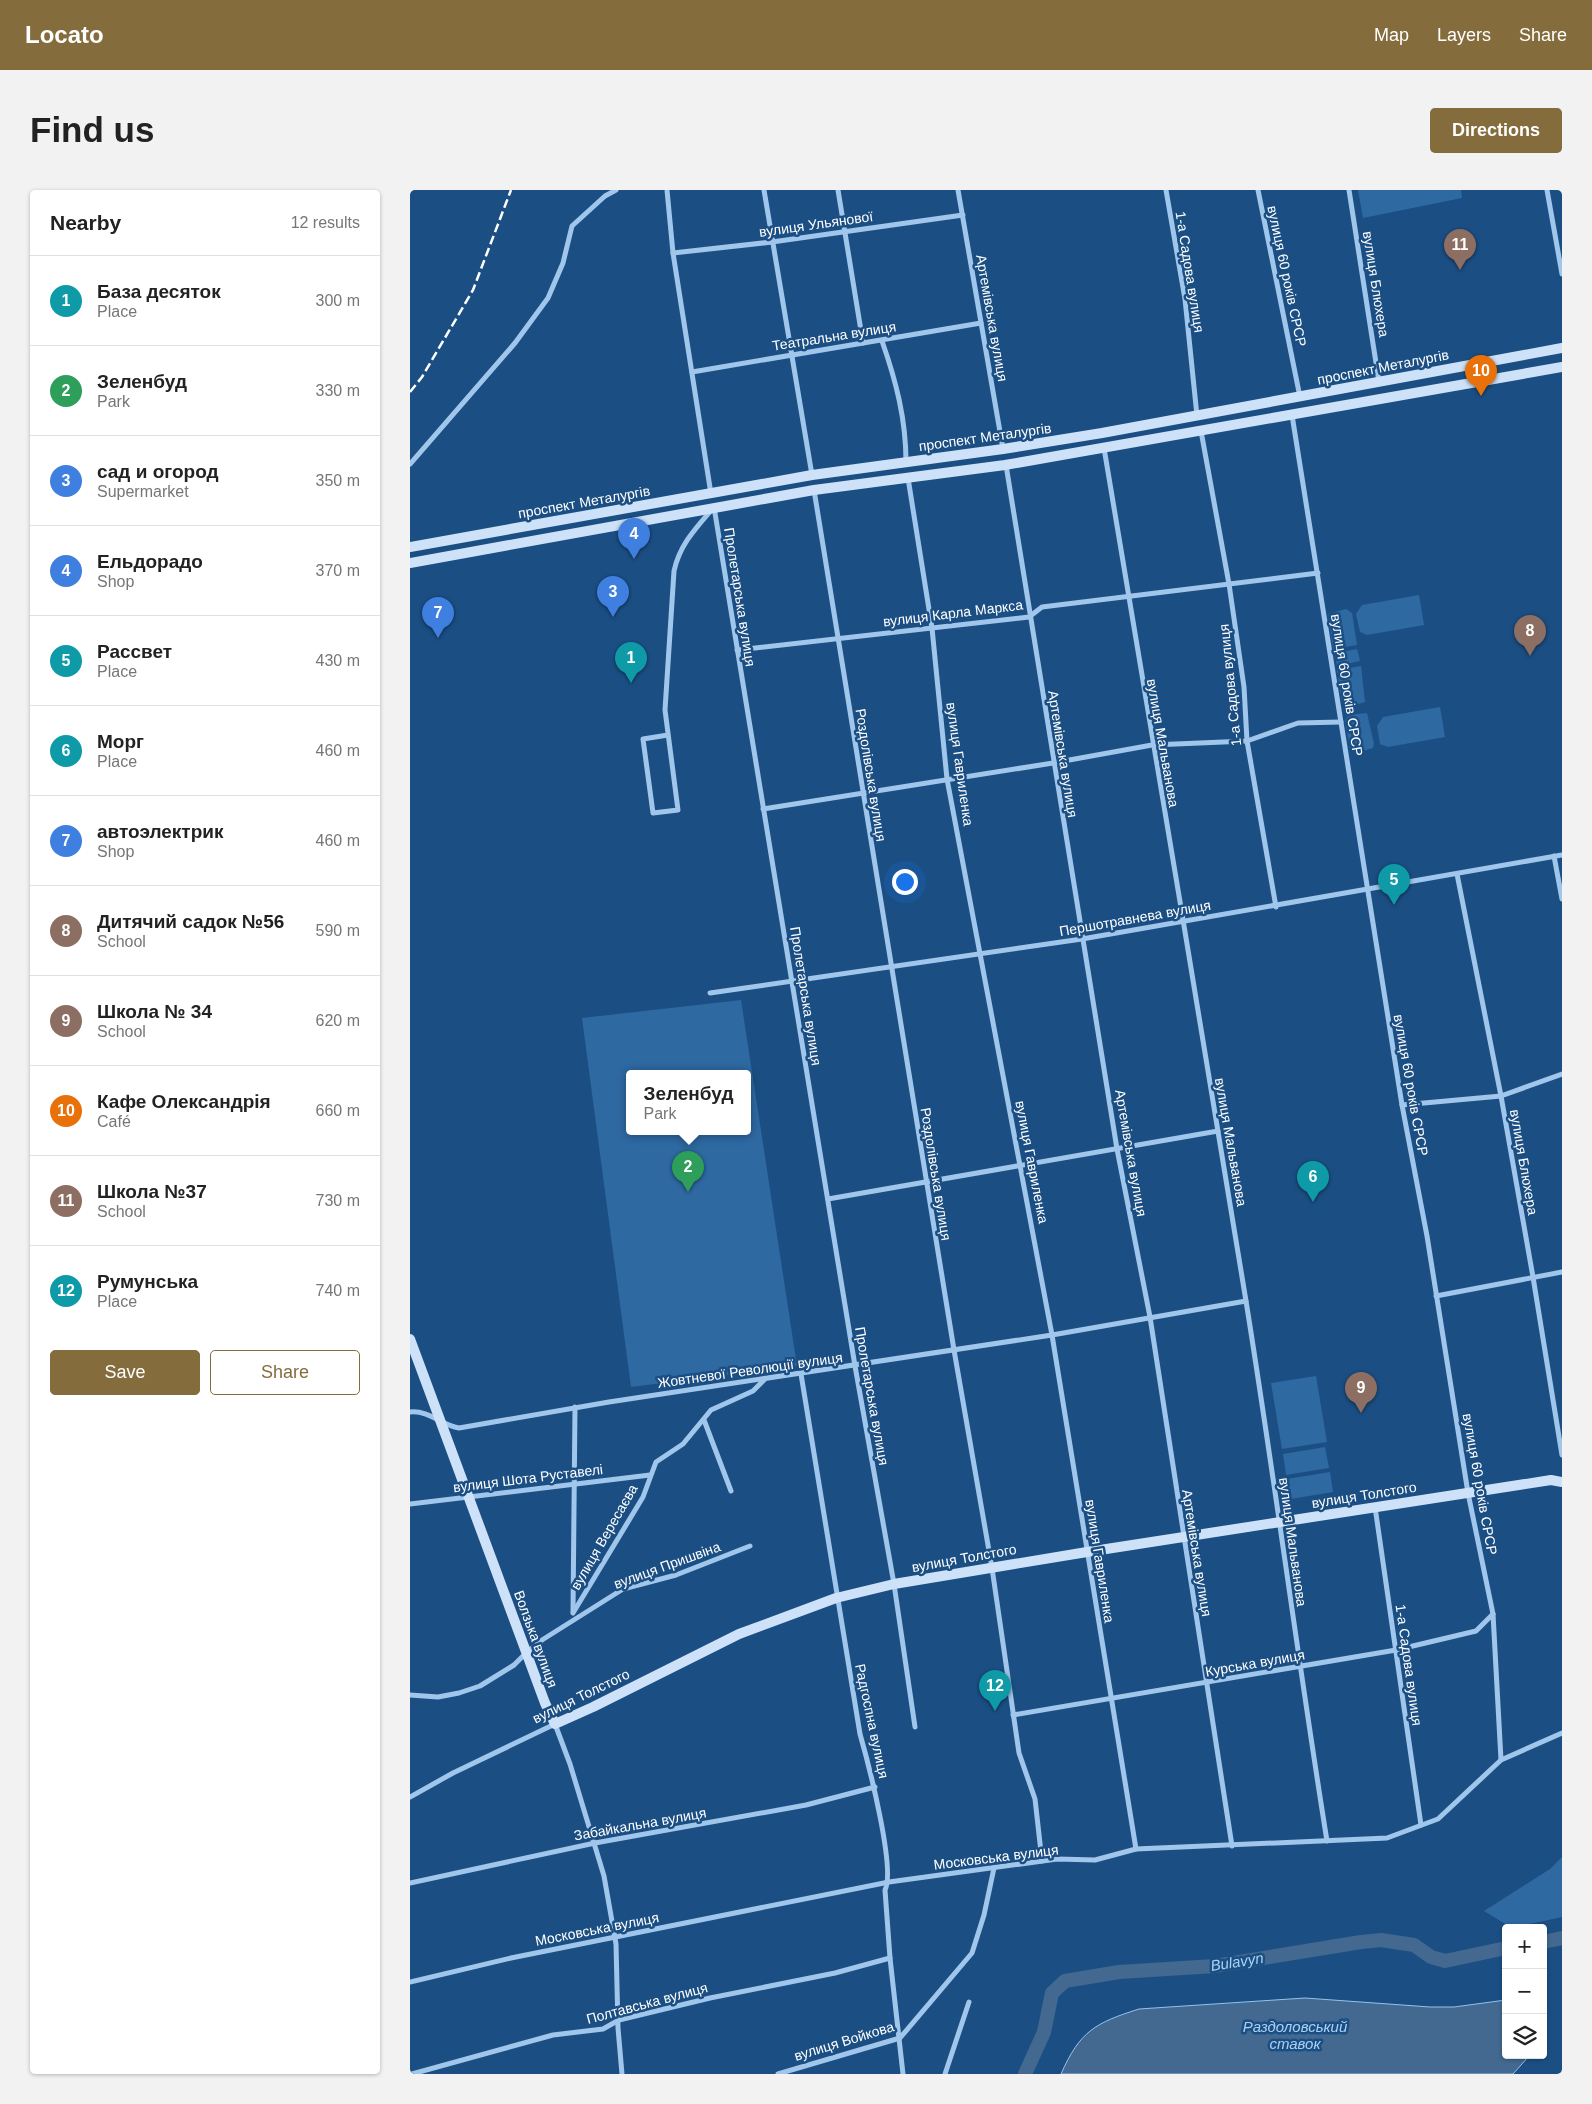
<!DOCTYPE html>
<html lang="en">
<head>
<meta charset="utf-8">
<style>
  :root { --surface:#fff; --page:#f2f2f2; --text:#222; --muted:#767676; --line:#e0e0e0; --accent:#846c3d }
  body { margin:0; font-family:Helvetica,sans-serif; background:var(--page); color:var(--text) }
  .controls { position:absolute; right:15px; bottom:15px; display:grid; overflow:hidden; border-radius:5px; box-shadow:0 1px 4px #0004 }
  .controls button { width:45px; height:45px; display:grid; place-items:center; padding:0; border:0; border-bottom:1px solid var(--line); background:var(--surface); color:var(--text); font:25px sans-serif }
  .you { position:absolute; left:494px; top:691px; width:18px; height:18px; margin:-12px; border:4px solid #fff; border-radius:50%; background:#1a73e8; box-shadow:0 0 0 8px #1a73e833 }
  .badge { display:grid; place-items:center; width:32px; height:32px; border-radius:50%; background:var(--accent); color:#fff; font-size:16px; font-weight:700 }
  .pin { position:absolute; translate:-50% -41px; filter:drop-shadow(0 1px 2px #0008) }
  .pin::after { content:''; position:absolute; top:26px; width:18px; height:15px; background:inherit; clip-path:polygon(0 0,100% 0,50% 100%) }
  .popup { position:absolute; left:216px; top:880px; width:125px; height:65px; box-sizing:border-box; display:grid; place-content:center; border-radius:5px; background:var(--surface); filter:drop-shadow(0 1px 4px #0005); font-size:16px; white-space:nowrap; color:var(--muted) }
  .popup b { font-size:19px; color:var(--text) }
  .popup::after { content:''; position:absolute; left:50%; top:100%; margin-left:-10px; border:10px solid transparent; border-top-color:var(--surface) }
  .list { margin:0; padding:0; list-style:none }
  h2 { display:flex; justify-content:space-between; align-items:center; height:65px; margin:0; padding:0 20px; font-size:21px }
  h2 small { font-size:16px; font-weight:400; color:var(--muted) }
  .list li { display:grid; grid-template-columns:32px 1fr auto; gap:15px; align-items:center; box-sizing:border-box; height:90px; padding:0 20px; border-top:1px solid var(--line) }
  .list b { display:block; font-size:19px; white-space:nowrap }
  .list p { margin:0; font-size:16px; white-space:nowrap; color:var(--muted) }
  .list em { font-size:16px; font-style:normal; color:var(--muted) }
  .actions { display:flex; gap:10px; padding:15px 20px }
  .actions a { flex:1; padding:11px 0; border:1px solid var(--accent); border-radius:5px; text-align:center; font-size:18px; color:var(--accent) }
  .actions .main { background:var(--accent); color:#fff }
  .icon { flex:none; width:28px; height:28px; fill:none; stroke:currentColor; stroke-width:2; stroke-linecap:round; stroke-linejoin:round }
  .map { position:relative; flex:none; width:1152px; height:1884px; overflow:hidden; border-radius:5px }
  header { display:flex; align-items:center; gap:30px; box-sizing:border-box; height:70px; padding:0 25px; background:var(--accent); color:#fff }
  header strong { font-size:24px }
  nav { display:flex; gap:28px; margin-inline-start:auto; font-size:18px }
  .intro { display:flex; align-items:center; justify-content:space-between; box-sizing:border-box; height:120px; padding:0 30px }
  h1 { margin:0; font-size:35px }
  .button { padding:12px 22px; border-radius:5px; background:var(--accent); color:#fff; font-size:18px; font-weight:700 }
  main { display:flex; gap:30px; padding:0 30px }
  aside { flex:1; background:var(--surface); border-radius:5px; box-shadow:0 1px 4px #0004 }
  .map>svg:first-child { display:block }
</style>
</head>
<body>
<header>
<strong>Locato</strong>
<nav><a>Map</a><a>Layers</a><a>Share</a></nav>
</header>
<div class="intro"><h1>Find us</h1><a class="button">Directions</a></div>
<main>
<aside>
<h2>Nearby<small>12 results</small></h2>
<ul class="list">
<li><span class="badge" style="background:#0f9aa8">1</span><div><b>База десяток</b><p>Place</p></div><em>300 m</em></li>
<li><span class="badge" style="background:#2e9e5b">2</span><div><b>Зеленбуд</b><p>Park</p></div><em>330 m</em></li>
<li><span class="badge" style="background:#3f7fe0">3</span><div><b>сад и огород</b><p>Supermarket</p></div><em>350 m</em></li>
<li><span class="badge" style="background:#3f7fe0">4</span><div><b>Ельдорадо</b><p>Shop</p></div><em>370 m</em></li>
<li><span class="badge" style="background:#0f9aa8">5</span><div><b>Рассвет</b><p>Place</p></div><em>430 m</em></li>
<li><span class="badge" style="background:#0f9aa8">6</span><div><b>Морг</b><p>Place</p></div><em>460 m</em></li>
<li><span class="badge" style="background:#3f7fe0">7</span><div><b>автоэлектрик</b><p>Shop</p></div><em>460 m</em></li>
<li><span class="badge" style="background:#8d6e63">8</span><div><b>Дитячий садок №56</b><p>School</p></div><em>590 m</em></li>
<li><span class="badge" style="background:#8d6e63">9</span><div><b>Школа № 34</b><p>School</p></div><em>620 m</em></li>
<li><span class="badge" style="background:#e8710a">10</span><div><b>Кафе Олександрія</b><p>Café</p></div><em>660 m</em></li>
<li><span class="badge" style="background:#8d6e63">11</span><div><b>Школа №37</b><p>School</p></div><em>730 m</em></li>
<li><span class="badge" style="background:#0f9aa8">12</span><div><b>Румунська</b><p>Place</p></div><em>740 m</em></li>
</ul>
<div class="actions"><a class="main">Save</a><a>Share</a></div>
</aside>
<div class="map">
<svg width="1152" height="1884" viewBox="0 0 1152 1884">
  <rect width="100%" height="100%" fill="#1b4f84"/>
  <g fill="#2e69a2" fill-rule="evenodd">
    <path d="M 948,0 L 1051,0 L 1052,8 L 953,28 Z"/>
    <path d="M 1009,405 L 1014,435 L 957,445 L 950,442 L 946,424 L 952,415 Z"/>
    <path d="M 936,419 L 942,423 L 947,455 L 923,459 L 918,424 Z"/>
    <path d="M 947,459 L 950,471 L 927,476 L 925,463 Z"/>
    <path d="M 951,476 L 955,512 L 938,517 L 932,512 L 927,480 Z"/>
    <path d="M 1030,517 L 1035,547 L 978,557 L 970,554 L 967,536 L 973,527 Z"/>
    <path d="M 957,523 L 964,554 L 963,558 L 946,563 L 940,559 L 935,530 L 939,525 Z"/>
    <path d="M 331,810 L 387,1176 L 221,1197 L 172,828 ZM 219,883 L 337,883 L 337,941 L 219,941 Z"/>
    <path d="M 906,1186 L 917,1252 L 872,1259 L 861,1193 Z"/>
    <path d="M 915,1257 L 919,1278 L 876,1285 L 873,1264 Z"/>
    <path d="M 920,1282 L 923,1302 L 881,1309 L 877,1289 Z"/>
    <path d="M 1152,1667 L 1152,1727 L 1102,1738 L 1074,1721 L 1140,1679 Z"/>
  </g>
  <path fill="#436990" stroke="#94c2ed" d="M 895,1808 L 1020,1817 L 1044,1817 L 1096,1810 L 1096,1865 L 1120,1865 L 1103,1884 L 651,1884 C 670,1841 685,1833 729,1819 Z"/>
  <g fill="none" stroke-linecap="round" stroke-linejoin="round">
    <g stroke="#436990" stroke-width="14">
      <path d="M 1133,1752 L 1152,1748"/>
      <path d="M 615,1884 L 634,1842 L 642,1803 L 655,1791 L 709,1782 L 805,1776 L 951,1752 L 971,1750 L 1004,1755 L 1021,1767 L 1035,1771 L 1096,1758"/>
    </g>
    <g stroke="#a1c6eb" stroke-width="5">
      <path d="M 257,0 L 263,63 L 301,304"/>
      <path d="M 354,0 L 402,285"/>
      <path d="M 428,0 L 453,153"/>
      <path d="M 548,0 L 593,259"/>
      <path d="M 756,0 L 775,109 L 787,226"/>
      <path d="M 848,0 L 890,207"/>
      <path d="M 939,0 L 969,192"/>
      <path d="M 1137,0 L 1152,84"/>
      <path d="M 263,63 L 362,52 L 553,25"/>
      <path d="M 472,151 C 486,191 496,229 496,272"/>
      <path d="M 282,182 L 571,133"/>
      <path d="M 882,225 L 992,915 L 1017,1046 L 1058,1303 L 1083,1424 L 1091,1570"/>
      <path d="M 791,241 L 819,394 L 834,497 L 837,551 L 866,717"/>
      <path d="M 694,258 C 740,543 791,826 836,1111 C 865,1291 888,1471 917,1651"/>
      <path d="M 0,274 L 105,153 L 138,108 L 153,73 L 162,36 L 195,6 L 206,0"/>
      <path d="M 596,275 L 707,959 L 740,1127 L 822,1656"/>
      <path d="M 498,288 L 522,438 L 537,589 L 642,1145 L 726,1659"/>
      <path d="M 404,300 L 544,1160 L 582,1378 L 609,1563 L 625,1609 L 632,1671"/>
      <path d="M 327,460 L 619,427 L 632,417 L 908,383"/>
      <path d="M 258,545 L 233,549 L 243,623 L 268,620 L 255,520 L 264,381 C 270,354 286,338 304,317 L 445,1176 L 484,1394 L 505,1537"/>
      <path d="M 353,619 L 643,573 L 742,555 L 837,551 L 888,533 L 931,532"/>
      <path d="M 1144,666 L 1152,709"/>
      <path d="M 1047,684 L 1091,906 L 1123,1087 L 1152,1265"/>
      <path d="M 300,803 L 672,749 L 1152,665"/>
      <path d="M 992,915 L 1091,906 L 1152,884"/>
      <path d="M 418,1009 L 808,941"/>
      <path d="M 1026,1106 L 1152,1082"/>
      <path d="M 391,1184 L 450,1544 C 458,1572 486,1679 475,1700 L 480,1768 L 493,1884"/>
      <path d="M 0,1222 C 20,1220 30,1235 49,1238 L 199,1212 L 642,1145 L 836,1111"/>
      <path d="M 294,1230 L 321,1301"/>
      <path d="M 0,1314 L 240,1285"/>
      <path d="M 965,1317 L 1011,1635"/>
      <path d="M 163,1422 L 165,1217"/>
      <path d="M 163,1423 L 233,1307 L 246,1272 L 273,1254 L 301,1220 L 343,1201 L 355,1189"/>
      <path d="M 0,1505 L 28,1507 L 49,1503 L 70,1496 L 104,1475 L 116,1463 L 132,1450 L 213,1399 L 266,1385 L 340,1356"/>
      <path d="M 603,1525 L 986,1460 L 1066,1441 L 1083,1424"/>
      <path d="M 0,1607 L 43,1583 L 145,1534 L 160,1574 L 194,1686 L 206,1754 L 208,1838 L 212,1884"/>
      <path d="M 0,1693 L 185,1653 L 396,1615 L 465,1597"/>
      <path d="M 0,1792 L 101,1768 L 479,1692 L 647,1669 L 685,1670 L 726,1659 L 977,1648 L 1028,1629 L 1091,1570 L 1152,1543"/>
      <path d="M 2,1884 L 143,1845 L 193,1839 L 209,1830 L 300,1808 L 425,1783 L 480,1768"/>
      <path d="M 368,1884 L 490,1848 L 562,1763 L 574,1725 L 584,1678"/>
      <path d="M 535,1884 L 559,1812"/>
    </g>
    <g stroke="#cde2f8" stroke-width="10">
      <path d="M 0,357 L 402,285 L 593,259 L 692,243 L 1152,158"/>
      <path d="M 0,373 L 404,300 L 595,275 L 1152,177"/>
      <path d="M 0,1149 L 135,1513 L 145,1534 L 183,1517 L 329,1444 L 426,1408 L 484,1394 L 677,1362 L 1141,1290 L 1152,1292"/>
    </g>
    <path stroke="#fff" stroke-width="2.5" stroke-dasharray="9 4" stroke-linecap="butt" d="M 0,202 L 12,187 L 63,100 L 101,0"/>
  </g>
  <g text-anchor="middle" stroke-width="5" stroke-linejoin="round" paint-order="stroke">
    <g font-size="14" fill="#fff" stroke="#1b4f84">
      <text transform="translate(406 34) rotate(-8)" y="5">вулиця Ульянової</text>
      <text transform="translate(780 82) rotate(81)" y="5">1-а Садова вулиця</text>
      <text transform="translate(877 86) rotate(78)" y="5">вулиця 60 років СРСР</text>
      <text transform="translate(966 94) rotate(81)" y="5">вулиця Блюхера</text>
      <text transform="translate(582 128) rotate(80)" y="5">Артемівська вулиця</text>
      <text transform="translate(424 146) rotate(-9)" y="5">Театральна вулиця</text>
      <text transform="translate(973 177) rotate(-11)" y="5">проспект Металургів</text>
      <text transform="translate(575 247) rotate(-8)" y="5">проспект Металургів</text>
      <text transform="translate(174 312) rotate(-10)" y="5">проспект Металургів</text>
      <text transform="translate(330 407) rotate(81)" y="5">Пролетарська вулиця</text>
      <text transform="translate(543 423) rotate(-7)" y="5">вулиця Карла Маркса</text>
      <text transform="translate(820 495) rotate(-96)" y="5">1-а Садова вулиця</text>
      <text transform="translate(937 495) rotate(81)" y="5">вулиця 60 років СРСР</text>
      <text transform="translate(753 553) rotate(80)" y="5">вулиця Мальванова</text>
      <text transform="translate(653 564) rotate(81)" y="5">Артемівська вулиця</text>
      <text transform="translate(550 574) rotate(82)" y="5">вулиця Гавриленка</text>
      <text transform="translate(461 585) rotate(81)" y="5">Роздолівська вулиця</text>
      <text transform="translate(725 728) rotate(-10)" y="5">Першотравнева вулиця</text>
      <text transform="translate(396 806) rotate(81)" y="5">Пролетарська вулиця</text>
      <text transform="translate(1001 895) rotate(80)" y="5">вулиця 60 років СРСР</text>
      <text transform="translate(821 952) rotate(80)" y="5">вулиця Мальванова</text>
      <text transform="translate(721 963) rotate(80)" y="5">Артемівська вулиця</text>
      <text transform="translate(622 972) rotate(79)" y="5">вулиця Гавриленка</text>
      <text transform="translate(1114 972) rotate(80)" y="5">вулиця Блюхера</text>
      <text transform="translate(526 984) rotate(81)" y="5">Роздолівська вулиця</text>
      <text transform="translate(340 1180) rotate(-8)" y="5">Жовтневої Революції вулиця</text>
      <text transform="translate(462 1206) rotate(80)" y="5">Пролетарська вулиця</text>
      <text transform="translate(118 1288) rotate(-7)" y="5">вулиця Шота Руставелі</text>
      <text transform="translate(1070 1294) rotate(80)" y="5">вулиця 60 років СРСР</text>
      <text transform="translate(954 1305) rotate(-9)" y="5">вулиця Толстого</text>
      <text transform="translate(194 1347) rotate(-60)" y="5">вулиця Вересаєва</text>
      <text transform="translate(883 1352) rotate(82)" y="5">вулиця Мальванова</text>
      <text transform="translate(787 1363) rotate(81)" y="5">Артемівська вулиця</text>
      <text transform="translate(554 1368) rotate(-10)" y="5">вулиця Толстого</text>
      <text transform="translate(690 1371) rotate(81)" y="5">вулиця Гавриленка</text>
      <text transform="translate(257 1375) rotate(-20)" y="5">вулиця Пришвіна</text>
      <text transform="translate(126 1449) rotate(70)" y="5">Волзька вулиця</text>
      <text transform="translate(845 1473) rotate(-10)" y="5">Курська вулиця</text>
      <text transform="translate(999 1475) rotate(82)" y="5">1-а Садова вулиця</text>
      <text transform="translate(171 1506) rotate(-26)" y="5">вулиця Толстого</text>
      <text transform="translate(462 1531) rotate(78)" y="5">Радгоспна вулиця</text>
      <text transform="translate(230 1634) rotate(-10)" y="5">Забайкальна вулиця</text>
      <text transform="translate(586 1667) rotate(-7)" y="5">Московська вулиця</text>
      <text transform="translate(187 1739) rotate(-11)" y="5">Московська вулиця</text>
      <text transform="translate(237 1813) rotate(-15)" y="5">Полтавська вулиця</text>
      <text transform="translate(434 1851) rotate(-17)" y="5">вулиця Войкова</text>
    </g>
    <g font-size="15" font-style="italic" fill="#acd0f2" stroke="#1b4f84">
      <text transform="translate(827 1772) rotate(-9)" y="5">Bulavyn</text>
      <text x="885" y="1842">Раздоловський<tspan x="885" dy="17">ставок</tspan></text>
    </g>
  </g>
</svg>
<div class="controls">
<button>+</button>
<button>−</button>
<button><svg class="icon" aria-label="layers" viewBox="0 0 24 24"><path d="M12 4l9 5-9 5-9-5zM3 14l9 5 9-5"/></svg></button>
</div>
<div class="you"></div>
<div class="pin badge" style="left:221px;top:493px;background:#0f9aa8">1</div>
<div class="pin badge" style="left:278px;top:1002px;background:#2e9e5b">2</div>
<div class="popup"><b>Зеленбуд</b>Park</div>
<div class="pin badge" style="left:203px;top:427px;background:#3f7fe0">3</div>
<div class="pin badge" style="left:224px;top:369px;background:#3f7fe0">4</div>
<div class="pin badge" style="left:984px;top:715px;background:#0f9aa8">5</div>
<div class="pin badge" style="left:903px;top:1012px;background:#0f9aa8">6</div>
<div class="pin badge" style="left:28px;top:448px;background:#3f7fe0">7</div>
<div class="pin badge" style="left:1120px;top:466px;background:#8d6e63">8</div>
<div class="pin badge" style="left:951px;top:1223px;background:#8d6e63">9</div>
<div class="pin badge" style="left:1071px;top:206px;background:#e8710a">10</div>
<div class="pin badge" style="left:1050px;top:80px;background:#8d6e63">11</div>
<div class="pin badge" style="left:585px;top:1521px;background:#0f9aa8">12</div>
</div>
</main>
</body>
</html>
